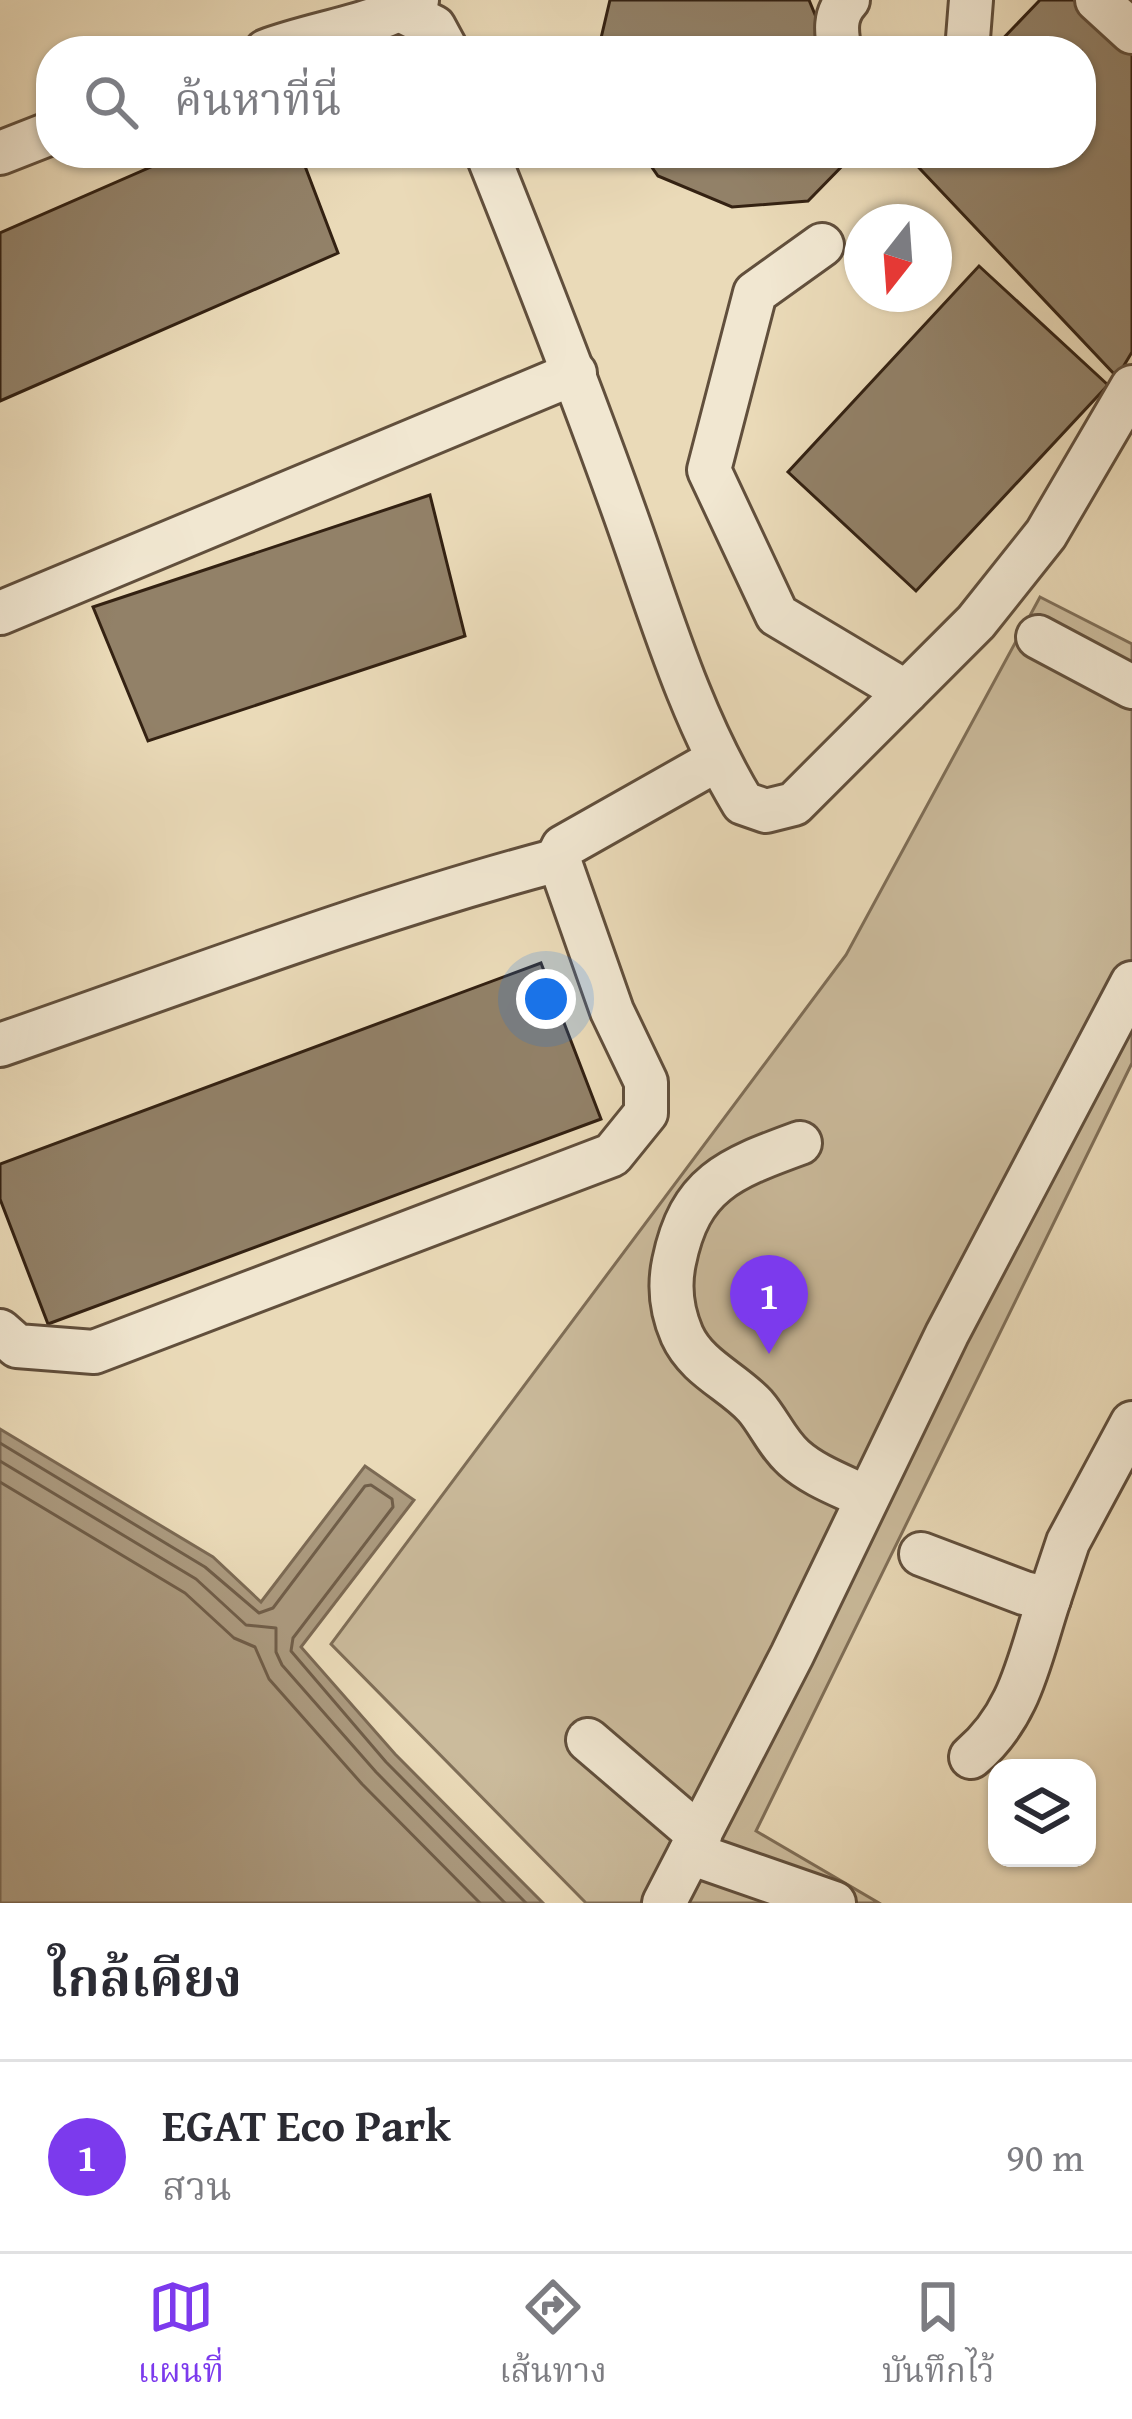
<!DOCTYPE html>
<html lang="th">
<head>
<meta charset="utf-8">
<style>
  :root { --surface:#fff; --page:#f2f2f3; --text:#2b2b33; --muted:#7c7c81; --line:#e1e1e2; --accent:#7c3aed }
  body { margin:0; font-family:"Gentium Book Plus","Noto Serif Thai",serif; background:var(--page); color:var(--text) }
  .controls { position:absolute; right:36px; bottom:36px; display:grid; overflow:hidden; border-radius:24px; box-shadow:0 3px 9px #0004 }
  .controls button { width:108px; height:108px; display:grid; place-items:center; padding:0; border:0; border-bottom:3px solid var(--line); background:var(--surface); color:var(--text); font:60px sans-serif }
  .compass { position:absolute; left:844px; top:204px; width:108px; height:108px; border-radius:50%; background:var(--surface); box-shadow:0 3px 9px #0004; rotate:197deg }
  .you { position:absolute; left:546px; top:999px; width:42px; height:42px; margin:-30px; border:9px solid #fff; border-radius:50%; background:#1a73e8; box-shadow:0 0 0 18px #1a73e833 }
  .badge { display:grid; place-items:center; width:78px; height:78px; border-radius:50%; background:var(--accent); color:#fff; font-size:39px; font-weight:700 }
  .pin { position:absolute; translate:-50% -99px; filter:drop-shadow(0 3px 6px #0008) }
  .pin::after { content:''; position:absolute; top:63px; width:42px; height:36px; background:inherit; clip-path:polygon(0 0,100% 0,50% 100%) }
  .list { margin:0; padding:0; list-style:none }
  h2 { display:flex; justify-content:space-between; align-items:center; height:156px; margin:0; padding:0 48px; font-size:51px }
  h2 small { font-size:39px; font-weight:400; color:var(--muted) }
  .list li { display:grid; grid-template-columns:78px 1fr auto; gap:36px; align-items:center; box-sizing:border-box; height:192px; padding:0 48px; border-top:3px solid var(--line) }
  .list b { display:block; font-size:45px; white-space:nowrap }
  .list p { margin:0; font-size:39px; white-space:nowrap; color:var(--muted) }
  .list em { font-size:39px; font-style:normal; color:var(--muted) }
  .icon { flex:none; width:66px; height:66px; fill:none; stroke:currentColor; stroke-width:2; stroke-linecap:round; stroke-linejoin:round }
  .map { position:relative; flex:none; width:1132px; height:1903px; overflow:hidden }
  .search { position:absolute; background:var(--surface); box-shadow:0 3px 9px #0004; left:36px; right:36px; top:36px; height:132px; display:flex; align-items:center; gap:30px; box-sizing:border-box; padding:0 42px; border-radius:48px; color:var(--muted); font-size:45px }
  .sheet { height:348px; background:var(--surface) }
  nav { display:flex; justify-content:space-around; align-items:center; box-sizing:border-box; height:168px; border-top:3px solid var(--line); background:var(--surface); font-size:33px; color:var(--muted) }
  nav a { display:grid; justify-items:center; gap:6px }
  nav .on { color:var(--accent) }
  .map>svg:first-child { display:block }
</style>
</head>
<body>
<div class="map">
<svg width="1132" height="1903" viewBox="0 0 1132 1903">
  <rect width="100%" height="100%" fill="#eadab8"/>
  <filter id="stains"><feTurbulence type="fractalNoise" baseFrequency=".00167" numOctaves="4"/><feColorMatrix values="0 0 0 0 .2 0 0 0 0 .09 0 0 0 0 .02 0 0 0 .5 -.17"/></filter>
  <radialGradient id="worn" r=".72"><stop offset=".6" stop-color="#630" stop-opacity="0"/><stop offset="1" stop-color="#630" stop-opacity=".3"/></radialGradient>
  <path fill="#cbbb9c" stroke="#7f6e57" stroke-width="3" d="M 1040,597 L 1132,644 L 1132,1063 L 756,1831 L 879,1903 L 586,1903 L 331,1644 L 846,955 Z"/>
  <path fill="#ac9b80" stroke="#7c6a54" stroke-width="3" d="M 0,1429 L 213,1557 L 261,1602 L 365,1466 L 414,1500 L 301,1647 L 395,1754 L 543,1903 L 0,1903 Z"/>
  <g fill="none" stroke-linecap="round" stroke-linejoin="round">
    <g stroke="#705e49" stroke-width="3">
      <path d="M 0,1443 L 205,1567 L 259,1613 L 273,1608 L 365,1486 L 371,1485 L 392,1499 L 393,1507 L 293,1638 L 291,1651 L 386,1762 L 526,1903"/>
      <path d="M 0,1461 L 196,1579 L 246,1625 L 276,1628 L 276,1652 L 282,1665 L 376,1772 L 505,1903"/>
      <path d="M 0,1482 L 185,1593 L 234,1638 L 255,1647 L 269,1679 L 362,1784 L 480,1903"/>
    </g>
  </g>
  <g fill="#928168" stroke="#332112" stroke-width="3">
    <path d="M 610,0 L 809,0 L 830,51 L 598,51 Z"/>
    <path d="M 1040,0 L 1074,0 L 1132,54 L 1132,352 L 1117,377 L 905,153 L 1081,153 L 1081,51 L 991,51 Z"/>
    <path d="M 183,153 L 300,153 L 338,253 L 0,401 L 0,233 Z"/>
    <path d="M 642,153 L 848,153 L 847,161 L 808,201 L 732,207 L 658,176 Z"/>
    <path d="M 979,266 L 1108,385 L 916,591 L 788,472 Z"/>
    <path d="M 430,495 L 465,636 L 148,741 L 93,607 Z"/>
    <path d="M 541,963 L 601,1119 L 48,1324 L 0,1199 L 0,1164 Z"/>
  </g>
  <g fill="none" stroke-linecap="round" stroke-linejoin="round">
    <g stroke="#614f3c" stroke-width="48">
      <g id="minor">
        <path d="M 1097,0 L 1132,32"/>
        <path d="M 400,10 L 434,27 L 447,51"/>
        <path d="M 266,51 C 313,33 376,26 417,0"/>
        <path d="M 840,51 C 836,32 834,15 848,0"/>
        <path d="M 967,51 L 971,0"/>
        <path d="M 0,153 L 51,133"/>
        <path d="M 487,153 C 535,273 582,393 625,514 C 660,612 689,714 743,803 L 766,811 L 794,804 L 976,622 L 1046,534 L 1132,387"/>
        <path d="M 822,245 L 755,293 L 709,470 L 777,615 L 906,692"/>
        <path d="M 0,613 L 575,373"/>
        <path d="M 1038,637 L 1132,687"/>
        <path d="M 0,1045 C 185,981 369,910 558,860"/>
        <path d="M 800,1143 C 729,1169 690,1183 674,1262 C 669,1286 672,1312 682,1335 C 697,1368 732,1381 755,1406 C 769,1422 777,1443 794,1458 C 814,1476 843,1486 867,1498"/>
        <path d="M 0,1331 L 17,1346 L 94,1352 L 612,1155 L 646,1113 L 646,1082 L 612,1011 L 558,857 L 563,847 L 717,760"/>
        <path d="M 921,1554 L 1024,1593 L 1049,1599 L 1068,1542 L 1132,1423"/>
        <path d="M 588,1740 L 700,1836"/>
        <path d="M 971,1757 C 1021,1715 1029,1659 1049,1599"/>
        <path d="M 690,1853 L 834,1903"/>
        <path d="M 664,1903 L 792,1655 L 947,1334 L 1132,983"/>
      </g>
    </g>
    <use href="#minor" stroke="#f1e7d1" stroke-width="42"/>
  </g>
  <rect width="100%" height="100%" filter="url(#stains)"/>
  <rect width="100%" height="100%" fill="url(#worn)"/>
</svg>
<div class="controls">
<button><svg class="icon" aria-label="layers" viewBox="0 0 24 24"><path d="M12 4l9 5-9 5-9-5zM3 14l9 5 9-5"/></svg></button>
</div>
<svg class="compass" viewBox="-18 -18 36 36"><path d="M0-13l5 13h-10z" fill="#e53935"/><path d="M0 13l5-13h-10z" fill="#7c7c81"/></svg>
<div class="you"></div>
<div class="pin badge" style="left:769px;top:1354px">1</div>
<div class="search"><svg class="icon" aria-label="search" viewBox="0 0 24 24"><circle cx="10" cy="10" r="6"/><path d="M15 15l6 6"/></svg>ค้นหาที่นี่</div>
</div>
<section class="sheet">
<h2>ใกล้เคียง<small></small></h2>
<ul class="list">
<li><span class="badge">1</span><div><b>EGAT Eco Park</b><p>สวน</p></div><em>90 m</em></li>
</ul>
</section>
<nav>
<a class="on"><svg class="icon" aria-label="map" viewBox="0 0 24 24"><path d="M3 6l6-2 6 2 6-2v14l-6 2-6-2-6 2zM9 4v14M15 6v14"/></svg>แผนที่</a>
<a><svg class="icon" aria-label="directions" viewBox="0 0 24 24"><path d="M12 3l9 9-9 9-9-9zM9 14v-3h6M13 9l2 2-2 2"/></svg>เส้นทาง</a>
<a><svg class="icon" aria-label="saved" viewBox="0 0 24 24"><path d="M7 4h10v16l-5-4-5 4z"/></svg>บันทึกไว้</a>
</nav>
</body>
</html>
